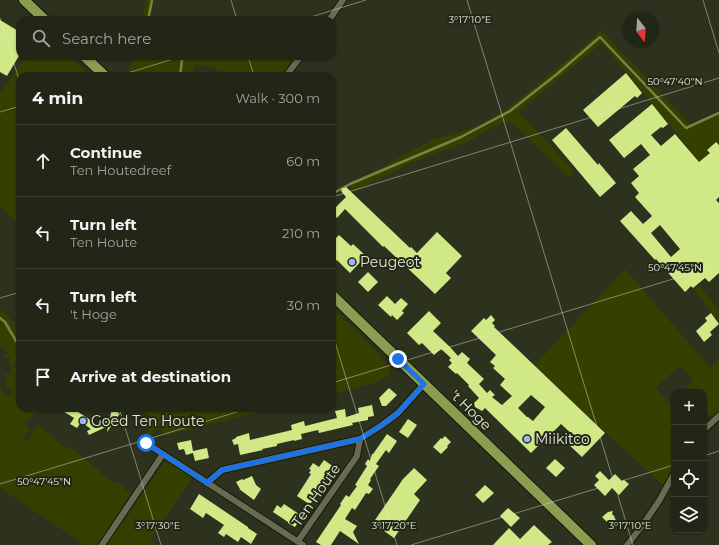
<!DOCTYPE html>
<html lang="en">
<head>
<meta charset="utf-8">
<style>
  :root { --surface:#212616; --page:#292e1f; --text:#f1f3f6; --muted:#a2a5a1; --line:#3e4335 }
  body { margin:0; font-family:Montserrat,sans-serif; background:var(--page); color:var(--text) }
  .controls { position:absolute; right:12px; bottom:12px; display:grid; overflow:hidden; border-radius:8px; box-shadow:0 1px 3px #0004 }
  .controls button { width:36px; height:36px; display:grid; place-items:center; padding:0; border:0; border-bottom:1px solid var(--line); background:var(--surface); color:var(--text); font:20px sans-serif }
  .compass { position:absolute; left:623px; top:12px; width:36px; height:36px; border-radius:50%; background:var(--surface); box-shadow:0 1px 3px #0004; rotate:163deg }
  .stop { position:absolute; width:12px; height:12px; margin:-9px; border:3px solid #1a73e8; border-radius:50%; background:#fff }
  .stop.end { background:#1a73e8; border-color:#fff; box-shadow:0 1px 4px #0008 }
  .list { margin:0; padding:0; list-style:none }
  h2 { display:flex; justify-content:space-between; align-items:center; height:52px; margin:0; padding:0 16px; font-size:17px }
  h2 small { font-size:13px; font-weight:400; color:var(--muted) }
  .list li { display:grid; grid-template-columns:26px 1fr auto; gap:12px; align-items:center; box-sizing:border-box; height:72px; padding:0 16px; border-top:1px solid var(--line) }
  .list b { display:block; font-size:15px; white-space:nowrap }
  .list p { margin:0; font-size:13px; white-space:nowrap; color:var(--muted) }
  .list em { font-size:13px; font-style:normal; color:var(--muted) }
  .icon { flex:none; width:22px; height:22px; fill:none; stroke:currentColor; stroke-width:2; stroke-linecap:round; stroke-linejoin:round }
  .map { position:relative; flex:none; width:719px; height:545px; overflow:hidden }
  .search { position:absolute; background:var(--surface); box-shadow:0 1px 3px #0004; left:16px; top:16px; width:320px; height:44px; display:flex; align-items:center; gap:10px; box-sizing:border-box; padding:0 14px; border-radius:12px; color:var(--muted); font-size:15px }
  .panel { position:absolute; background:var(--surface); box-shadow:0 1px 3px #0004; left:16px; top:72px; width:320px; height:340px; border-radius:12px }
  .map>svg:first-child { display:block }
</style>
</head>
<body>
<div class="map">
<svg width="719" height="545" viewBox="0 0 719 545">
  <rect width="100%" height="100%" fill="#2c321d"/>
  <g fill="#354000">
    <path d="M 146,0 L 154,0 L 150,20 L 142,20 Z"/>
    <path d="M 601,30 L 691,125 L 719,113 L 719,144 L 716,141 L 707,149 L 709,153 L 699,161 L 602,43 L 518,112 L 572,168 L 573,175 L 567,176 L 513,123 L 505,122 L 487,130 L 469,141 L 416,161 L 361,188 L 355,192 L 348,185 L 434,139 L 453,135 L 483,123 L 490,119 L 508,108 L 522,97 L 585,45 Z"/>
    <path d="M 26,56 L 70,56 L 90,76 L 20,76 L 20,225 L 0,207 L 0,94 Z"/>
    <path d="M 134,56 L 281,56 L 292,61 L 283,76 L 227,76 L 228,73 L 211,67 L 197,65 L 193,69 L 193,76 L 126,76 L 128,72 Z"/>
    <path d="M 625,269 L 710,368 L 719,360 L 719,414 L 713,419 L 704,408 L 704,392 L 691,392 L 686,387 L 693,381 L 680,365 L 656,388 L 674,409 L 674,468 L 663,485 L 534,366 Z"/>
    <path d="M 699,286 L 719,310 L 719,321 L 694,290 Z"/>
    <path d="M 332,308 L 366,341 L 391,368 C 391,372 389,376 385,378 C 374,385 345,390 332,394 Z"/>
    <path d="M 0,309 C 9,317 16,324 20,335 L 20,408 L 40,408 L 25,423 L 29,431 L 22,438 L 26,442 L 39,425 L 61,445 L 73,449 L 113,483 L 116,481 L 131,494 L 97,545 L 85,545 L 0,488 L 0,390 L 9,397 L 14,392 L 5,385 L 8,378 L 4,376 L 5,374 L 11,374 L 11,367 L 17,367 L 16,364 L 10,366 L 10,357 L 4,358 L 3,356 L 8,353 L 0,346 Z"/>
    <path d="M 136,408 L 274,408 L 164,436 L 160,425 L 152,435 L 146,434 L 155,419 Z"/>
    <path d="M 169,462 L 193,477 L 150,540 L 157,545 L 106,545 L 123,522 L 164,463 Z"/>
  </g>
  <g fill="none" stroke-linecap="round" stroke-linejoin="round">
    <g stroke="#788345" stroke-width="2.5">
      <path d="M 148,20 L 152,0"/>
      <path d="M 180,56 L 182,60 L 180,76"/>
      <path d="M 332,194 L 350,184 L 461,137 L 510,111 L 557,74 L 600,37 L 686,128 L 719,113"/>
      <path d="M 0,318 L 5,322 L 19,346 L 20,345"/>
    </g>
  </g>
  <g fill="#d0e886" fill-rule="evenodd">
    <path d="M 0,20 L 20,32 L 20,54 L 7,76 L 0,72 Z"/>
    <path d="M 626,73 L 642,93 L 637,98 L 635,96 L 598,127 L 583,110 Z"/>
    <path d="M 652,104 L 668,124 L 663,128 L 661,127 L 651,135 L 661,146 L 675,134 L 699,162 L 710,153 L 707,150 L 716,142 L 719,145 L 719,197 L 716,200 L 719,203 L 719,273 L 709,282 L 705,278 L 693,288 L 691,286 L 685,292 L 656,259 L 655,260 L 620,221 L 631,211 L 643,224 L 652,216 L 635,197 L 639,193 L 631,183 L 639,176 L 633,169 L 650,155 L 641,144 L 624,158 L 609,140 ZM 660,225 L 680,249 L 671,257 L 651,233 Z"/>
    <path d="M 566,128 L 598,165 L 599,163 L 616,183 L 600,197 L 552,140 Z"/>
    <path d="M 346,187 L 410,248 L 411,247 L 417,253 L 437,232 L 462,256 L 446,273 L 451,278 L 435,294 L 384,246 L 383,247 L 345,209 L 337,218 L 332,211 L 346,197 L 341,191 L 342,191 L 341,189 Z"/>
    <path d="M 339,235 L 351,246 L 353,244 L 366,256 L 350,273 L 337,260 L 332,265 L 332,242 Z"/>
    <path d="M 368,272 L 378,282 L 368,292 L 358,282 Z"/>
    <path d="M 387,296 L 395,304 L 401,298 L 408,304 L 402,311 L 404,313 L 397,320 L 392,315 L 391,317 L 378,305 Z"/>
    <path d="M 429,311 L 441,323 L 433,331 L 450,347 L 458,356 L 462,352 L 470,359 L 467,363 L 484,379 L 479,384 L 487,393 L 490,390 L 495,395 L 492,397 L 502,405 L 512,396 L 500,385 L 505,379 L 493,368 L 495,366 L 490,362 L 496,355 L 471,331 L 484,318 L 486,320 L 491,315 L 495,320 L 492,323 L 495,326 L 494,327 L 605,433 L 582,457 L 567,443 L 574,436 L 561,424 L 549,436 L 548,436 L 531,453 L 485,408 L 482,411 L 475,407 L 474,403 L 479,398 L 468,386 L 469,385 L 457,373 L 456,374 L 448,367 L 452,363 L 449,360 L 451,358 L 441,349 L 434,355 L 422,343 L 419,345 L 407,333 ZM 531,395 L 545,407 L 533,421 L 528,417 L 527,417 L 518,408 Z"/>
    <path d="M 711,313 L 719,324 L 710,332 L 712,335 L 704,342 L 696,331 L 707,321 L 705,318 Z"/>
    <path d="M 389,388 L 397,395 L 386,406 L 382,406 L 379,398 Z"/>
    <path d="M 372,405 L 374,416 L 368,417 L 368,420 L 352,423 L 353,425 L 319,433 L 318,430 L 301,434 L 302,439 L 294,441 L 294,440 L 277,444 L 277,446 L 262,449 L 263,450 L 240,455 L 238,444 L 234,445 L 232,440 L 236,438 L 236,437 L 249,433 L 250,440 L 292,430 L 291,425 L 304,421 L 305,426 L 337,418 L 335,411 L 345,409 L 346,417 L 359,413 L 358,408 Z"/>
    <path d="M 58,408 L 72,408 L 98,425 L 110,418 L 112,408 L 119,408 L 118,414 L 121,412 L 107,432 L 108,426 L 89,435 L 87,431 L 91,429 L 81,422 L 77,428 L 70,424 L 74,418 Z"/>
    <path d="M 408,419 L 417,425 L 408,438 L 399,432 Z"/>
    <path d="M 387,434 L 397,441 L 389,453 L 386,450 L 376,464 L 379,466 L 370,479 L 371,480 L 368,485 L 373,489 L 369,494 L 366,493 L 355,510 L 352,508 L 345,519 L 357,526 L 353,532 L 359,544 L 340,531 L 331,545 L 321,545 L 316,542 L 341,505 L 340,504 L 346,495 L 349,497 L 357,486 L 355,485 L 367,466 L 365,464 L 368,459 L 370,461 L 372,454 L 373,454 Z"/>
    <path d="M 445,436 L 451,442 L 447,446 L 448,447 L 441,454 L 433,447 L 441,438 L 442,439 Z"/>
    <path d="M 191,440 L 193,451 L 207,448 L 209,458 L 195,461 L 193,453 L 186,455 L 184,449 L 179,450 L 177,443 Z"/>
    <path d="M 555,459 L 565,468 L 556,477 L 546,468 Z"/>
    <path d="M 324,460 L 334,467 L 313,497 L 315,498 L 310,504 L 309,504 L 297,496 L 311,474 L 309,473 L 311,470 L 309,469 L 313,463 L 319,467 Z"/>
    <path d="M 414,468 L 427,480 L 414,494 L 420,500 L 394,538 L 373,523 L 403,479 Z"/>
    <path d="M 600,471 L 609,480 L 615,474 L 622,481 L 624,480 L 629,484 L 619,495 L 612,488 L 605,496 L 594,485 L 599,480 L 595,476 Z"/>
    <path d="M 252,476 L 256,485 L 261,489 L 254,500 L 239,489 L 240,489 L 236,482 L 242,479 L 243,480 Z"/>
    <path d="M 485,485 L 494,493 L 483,503 L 475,495 Z"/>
    <path d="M 199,494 L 248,527 L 248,528 L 257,534 L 251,544 L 241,537 L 238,542 L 226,534 L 224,537 L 218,533 L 224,525 L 206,513 L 203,518 L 190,509 Z"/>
    <path d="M 284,504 L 299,514 L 298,515 L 301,518 L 295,527 L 288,523 L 288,522 L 273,512 L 277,505 L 281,508 Z"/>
    <path d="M 508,508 L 520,518 L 511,527 L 500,516 Z"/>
    <path d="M 613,511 L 612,514 L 615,517 L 614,518 L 616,519 L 610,525 L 602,517 L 608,512 Z"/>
    <path d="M 534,525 L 552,542 L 548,545 L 493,545 L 509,528 L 520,539 Z"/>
  </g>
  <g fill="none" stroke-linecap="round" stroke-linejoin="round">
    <g stroke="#151906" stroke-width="8">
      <g id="street">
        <path d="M 329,20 L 343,0"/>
        <path d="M 286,76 L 301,56"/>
        <path d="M 704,430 L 707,427 L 719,416"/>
        <path d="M 146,443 L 303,545"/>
        <path d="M 207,483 L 222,470 L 360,439 L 382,425 L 398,413 L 424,384"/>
        <path d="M 298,541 L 357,456 L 360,439"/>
        <path d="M 102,545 L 163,454"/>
        <path d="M 627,545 L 642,526 L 659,501 L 674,474"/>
      </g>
    </g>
    <g stroke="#151906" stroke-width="12">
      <g id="primary">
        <path d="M 24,0 L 45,20"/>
        <path d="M 84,56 L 105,76"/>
        <path d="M 332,295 L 591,545"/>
      </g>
    </g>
    <use href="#street" stroke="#656b54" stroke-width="6"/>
    <use href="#primary" stroke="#8c9d52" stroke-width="10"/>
  </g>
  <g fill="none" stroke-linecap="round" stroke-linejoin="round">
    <path stroke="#1a73e8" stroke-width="5" d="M 146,443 L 207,483 L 222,470 L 360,439 L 382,425 L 398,413 L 424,384 L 398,359"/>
  </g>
  <path fill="none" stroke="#e4e8db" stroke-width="1" stroke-opacity="0.45" d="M 231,0 L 237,20M 467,0 L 633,545M 703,0 L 719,53M 0,18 L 20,83M 301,20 L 366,0M 248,56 L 254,76M 118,76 L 183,56M 0,112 L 20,106M 332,197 L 719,78M 0,298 L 20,292M 332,332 L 397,545M 332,383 L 719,265M 119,408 L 161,545M 704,456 L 719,451M 0,484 L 250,408M 411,545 L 674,465"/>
  <g fill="#9db4fd" stroke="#222813" stroke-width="1.5">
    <circle cx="352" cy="262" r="4"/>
    <circle cx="83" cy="421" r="4"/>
    <circle cx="527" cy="439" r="4"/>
  </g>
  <g text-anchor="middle" stroke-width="4" stroke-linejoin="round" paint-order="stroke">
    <g font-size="14" fill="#e4e8db" stroke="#222813" text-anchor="start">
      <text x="360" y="267">Peugeot</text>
      <text x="91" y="426">Goed Ten Houte</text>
      <text x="535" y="444">Miikitco</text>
    </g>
    <g font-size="14" fill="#e4e8db" stroke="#222813">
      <text transform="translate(471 410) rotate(44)" y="5">'t Hoge</text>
      <text transform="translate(316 495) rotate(-55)" y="5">Ten Houte</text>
    </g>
  </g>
  <g font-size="10" text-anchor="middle" fill="#e4e8db" stroke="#222813" stroke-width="4" stroke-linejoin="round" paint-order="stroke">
    <text x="470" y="23">3°17'10"E</text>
    <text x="675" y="85">50°47'40"N</text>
    <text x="675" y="271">50°47'45"N</text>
    <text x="44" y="485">50°47'45"N</text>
    <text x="158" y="529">3°17'30"E</text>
    <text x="394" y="529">3°17'20"E</text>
    <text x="630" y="529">3°17'10"E</text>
  </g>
</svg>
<div class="controls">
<button>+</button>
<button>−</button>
<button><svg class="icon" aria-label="locate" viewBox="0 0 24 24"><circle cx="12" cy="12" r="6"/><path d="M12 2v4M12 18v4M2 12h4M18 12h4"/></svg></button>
<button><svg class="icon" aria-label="layers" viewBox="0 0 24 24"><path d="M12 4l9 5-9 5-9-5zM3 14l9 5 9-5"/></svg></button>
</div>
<svg class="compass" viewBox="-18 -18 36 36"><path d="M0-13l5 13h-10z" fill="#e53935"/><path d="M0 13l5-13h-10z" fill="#a2a5a1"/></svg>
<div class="stop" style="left:146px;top:443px"></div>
<div class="stop end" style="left:398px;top:359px"></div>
<div class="search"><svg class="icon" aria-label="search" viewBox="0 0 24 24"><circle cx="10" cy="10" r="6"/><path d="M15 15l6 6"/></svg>Search here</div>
<section class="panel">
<h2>4 min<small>Walk · 300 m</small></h2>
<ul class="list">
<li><svg class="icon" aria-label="ahead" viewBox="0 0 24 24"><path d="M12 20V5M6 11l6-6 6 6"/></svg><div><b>Continue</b><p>Ten Houtedreef</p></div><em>60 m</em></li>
<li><svg class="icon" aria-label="left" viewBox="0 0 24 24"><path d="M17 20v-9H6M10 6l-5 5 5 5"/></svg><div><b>Turn left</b><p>Ten Houte</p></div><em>210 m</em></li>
<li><svg class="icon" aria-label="left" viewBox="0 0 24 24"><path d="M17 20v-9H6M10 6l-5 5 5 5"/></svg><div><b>Turn left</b><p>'t Hoge</p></div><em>30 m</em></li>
<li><svg class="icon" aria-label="arrive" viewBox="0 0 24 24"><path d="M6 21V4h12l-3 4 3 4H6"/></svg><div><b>Arrive at destination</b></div></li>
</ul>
</section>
</div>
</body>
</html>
